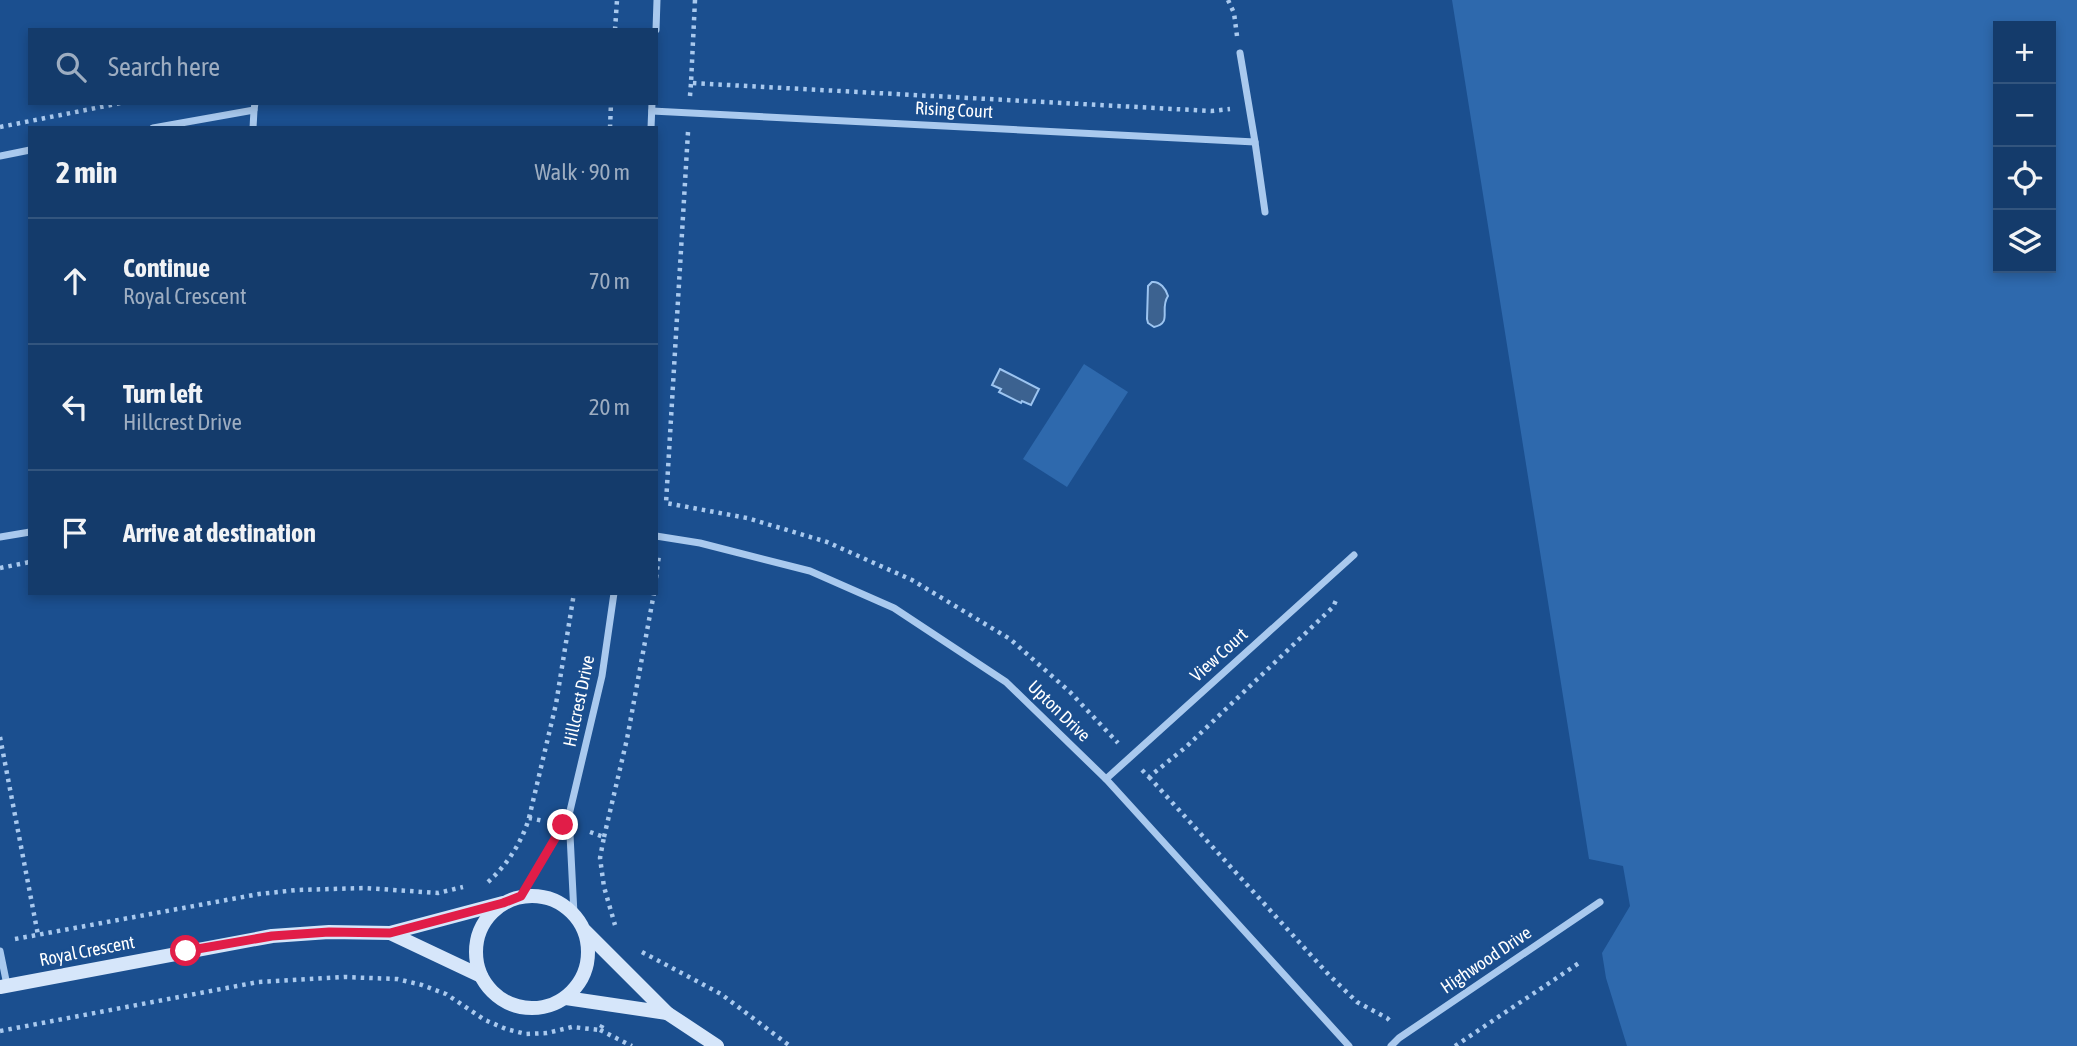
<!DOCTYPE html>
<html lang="en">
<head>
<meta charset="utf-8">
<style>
  :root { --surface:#143b6b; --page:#1d4271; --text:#f1f3f6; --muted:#9dadc1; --line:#33557e }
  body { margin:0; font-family:"Asap Condensed",sans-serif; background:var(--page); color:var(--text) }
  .controls { position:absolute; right:21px; top:21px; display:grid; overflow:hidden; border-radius:0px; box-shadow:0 4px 10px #0003 }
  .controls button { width:63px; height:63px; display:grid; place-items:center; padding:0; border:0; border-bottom:2px solid var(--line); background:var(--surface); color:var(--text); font:35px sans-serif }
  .stop { position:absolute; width:21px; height:21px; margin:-16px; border:5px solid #e11d48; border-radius:50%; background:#fff }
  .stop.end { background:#e11d48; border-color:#fff; box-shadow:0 2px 7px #0008 }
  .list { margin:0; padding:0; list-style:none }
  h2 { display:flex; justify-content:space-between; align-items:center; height:91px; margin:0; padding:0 28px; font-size:30px }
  h2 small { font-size:23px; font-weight:400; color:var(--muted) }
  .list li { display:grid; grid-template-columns:46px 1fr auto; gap:21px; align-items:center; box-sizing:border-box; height:126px; padding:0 28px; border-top:2px solid var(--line) }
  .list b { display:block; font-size:26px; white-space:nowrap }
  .list p { margin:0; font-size:23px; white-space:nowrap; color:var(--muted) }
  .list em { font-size:23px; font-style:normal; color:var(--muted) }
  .icon { flex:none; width:38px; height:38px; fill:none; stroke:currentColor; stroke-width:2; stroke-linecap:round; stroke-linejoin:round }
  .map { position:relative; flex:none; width:2077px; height:1046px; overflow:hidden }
  .search { position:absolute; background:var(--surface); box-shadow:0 4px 10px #0003; left:28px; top:28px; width:630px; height:77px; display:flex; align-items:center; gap:18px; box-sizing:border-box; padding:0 24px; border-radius:0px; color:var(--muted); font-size:26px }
  .panel { position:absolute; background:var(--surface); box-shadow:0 4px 10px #0003; left:28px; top:126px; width:630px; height:469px; border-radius:0px }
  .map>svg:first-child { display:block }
</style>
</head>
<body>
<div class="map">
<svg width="2077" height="1046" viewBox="0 0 2077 1046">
  <rect width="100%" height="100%" fill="#1b4f8f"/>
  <g fill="#2e69ad" fill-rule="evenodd">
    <path d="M 1452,0 L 2077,0 L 2077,1046 L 1627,1046 L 1606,978 L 1602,953 L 1630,906 L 1623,866 L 1589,859 ZM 1998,26 L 2051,26 L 2051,268 L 1998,268 Z"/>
    <path d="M 1084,364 L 1128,392 L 1067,487 L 1023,459 Z"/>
  </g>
  <g fill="#3c6290" stroke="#9cc4f0" stroke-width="2">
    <path d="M 1152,282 C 1160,281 1166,289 1168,296 C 1159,309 1173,323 1154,327 L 1148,323 L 1147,319 L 1148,286 Z"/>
    <path d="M 1000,369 L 1039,389 L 1031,405 L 1022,401 L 1021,403 L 999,392 L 1001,389 L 992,385 Z"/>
  </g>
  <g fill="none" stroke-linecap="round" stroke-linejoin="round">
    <g stroke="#a9c9ee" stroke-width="4.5" stroke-dasharray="3.5 5" stroke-linecap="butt">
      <path d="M 695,0 L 691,83 L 1211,111 L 1230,109"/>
      <path d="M 1228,0 L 1234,13 L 1237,36"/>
      <path d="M 615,30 L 617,0"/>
      <path d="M 690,96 L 691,83"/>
      <path d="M 0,127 L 121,103"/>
      <path d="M 610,128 L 611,103"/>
      <path d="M 688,132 L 666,503 L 747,518 L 827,542 L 912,580 L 1010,639 L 1070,692 L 1118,743"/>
      <path d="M 0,568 L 30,562"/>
      <path d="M 656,578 L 659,555"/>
      <path d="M 0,737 L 38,935"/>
      <path d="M 1142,770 L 1149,777 L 1186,747 L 1333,607 L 1337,598"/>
      <path d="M 1149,777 L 1329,975 L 1357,1002 L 1387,1018 L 1392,1023"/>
      <path d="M 529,818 L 556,704 L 574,593"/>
      <path d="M 590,832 L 604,837 L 600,858 L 604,887 L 615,925"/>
      <path d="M 604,837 L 627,739 L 654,593"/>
      <path d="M 488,882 C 507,865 522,842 529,818 L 544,821"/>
      <path d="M 15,939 L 259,894 L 297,890 L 365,888 L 438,893 L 463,887"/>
      <path d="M 642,952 L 721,994 L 790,1046"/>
      <path d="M 600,1030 L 632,1046"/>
      <path d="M 0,1031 L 258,982 L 344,977 L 397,979 L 422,985 L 446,994 L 485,1020 L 506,1029 L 526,1034 L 547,1033 L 572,1027 L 600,1030 L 603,1024"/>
      <path d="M 1455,1046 L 1582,961"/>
    </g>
    <g stroke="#a9c9ee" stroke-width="7">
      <path d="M 656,30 L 657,0"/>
      <path d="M 652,111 L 1255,142 L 1240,53"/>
      <path d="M 153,128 L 254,110 L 255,103"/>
      <path d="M 253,128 L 254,110"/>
      <path d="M 651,128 L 652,103"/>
      <path d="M 1255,142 L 1265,212"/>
      <path d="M 0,156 L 30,150"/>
      <path d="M 656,536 L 700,543 L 810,571 L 894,608 L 1006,682 L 1106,779 L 1349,1046"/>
      <path d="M 0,537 L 30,532"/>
      <path d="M 1106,779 L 1354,555"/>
      <path d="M 521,896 L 569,816"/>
      <path d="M 574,914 L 569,815 L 602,676 L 614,593"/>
      <path d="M 0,951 L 7,985"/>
      <path d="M 1391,1046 L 1399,1038 L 1600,902"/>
    </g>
    <g stroke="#d6e6fa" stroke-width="14">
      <circle cx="532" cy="952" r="56"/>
      <path d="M 585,931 L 667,1013 L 717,1046"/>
      <path d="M 390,933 L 481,976"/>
      <path d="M 0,987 L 272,936 L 329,932 L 390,933 L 503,903"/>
      <path d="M 566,998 L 667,1013"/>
    </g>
  </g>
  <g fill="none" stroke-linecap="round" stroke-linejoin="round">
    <path stroke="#e11d48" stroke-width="9" d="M 186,951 L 272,936 L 329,932 L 390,933 L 503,903 L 521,896 L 563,825"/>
  </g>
  <g text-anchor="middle" stroke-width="5" stroke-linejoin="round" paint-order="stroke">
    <g font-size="18" fill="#fff" stroke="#1b4f8f">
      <text transform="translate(954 110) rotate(3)" y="6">Rising Court</text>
      <text transform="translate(1219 655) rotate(-42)" y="6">View Court</text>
      <text transform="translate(579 701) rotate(-78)" y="6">Hillcrest Drive</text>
      <text transform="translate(1059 711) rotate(44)" y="6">Upton Drive</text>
      <text transform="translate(87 951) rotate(-11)" y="6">Royal Crescent</text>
      <text transform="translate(1486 960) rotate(-34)" y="6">Highwood Drive</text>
    </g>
  </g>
</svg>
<div class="controls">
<button>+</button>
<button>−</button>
<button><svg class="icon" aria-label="locate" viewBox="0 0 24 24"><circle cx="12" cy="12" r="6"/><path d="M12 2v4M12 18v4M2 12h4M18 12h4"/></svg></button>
<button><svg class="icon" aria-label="layers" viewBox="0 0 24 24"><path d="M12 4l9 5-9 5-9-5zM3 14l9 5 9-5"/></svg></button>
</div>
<div class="stop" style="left:186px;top:951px"></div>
<div class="stop end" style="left:563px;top:825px"></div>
<div class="search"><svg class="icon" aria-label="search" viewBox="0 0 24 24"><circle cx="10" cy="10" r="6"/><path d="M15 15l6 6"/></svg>Search here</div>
<section class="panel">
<h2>2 min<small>Walk · 90 m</small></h2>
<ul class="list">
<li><svg class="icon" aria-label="ahead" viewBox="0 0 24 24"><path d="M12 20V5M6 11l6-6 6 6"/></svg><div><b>Continue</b><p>Royal Crescent</p></div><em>70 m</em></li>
<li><svg class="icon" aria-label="left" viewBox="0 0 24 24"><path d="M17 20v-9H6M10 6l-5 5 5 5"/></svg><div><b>Turn left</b><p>Hillcrest Drive</p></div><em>20 m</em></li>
<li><svg class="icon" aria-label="arrive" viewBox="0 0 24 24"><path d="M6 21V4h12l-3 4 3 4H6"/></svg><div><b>Arrive at destination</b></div></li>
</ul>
</section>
</div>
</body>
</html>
